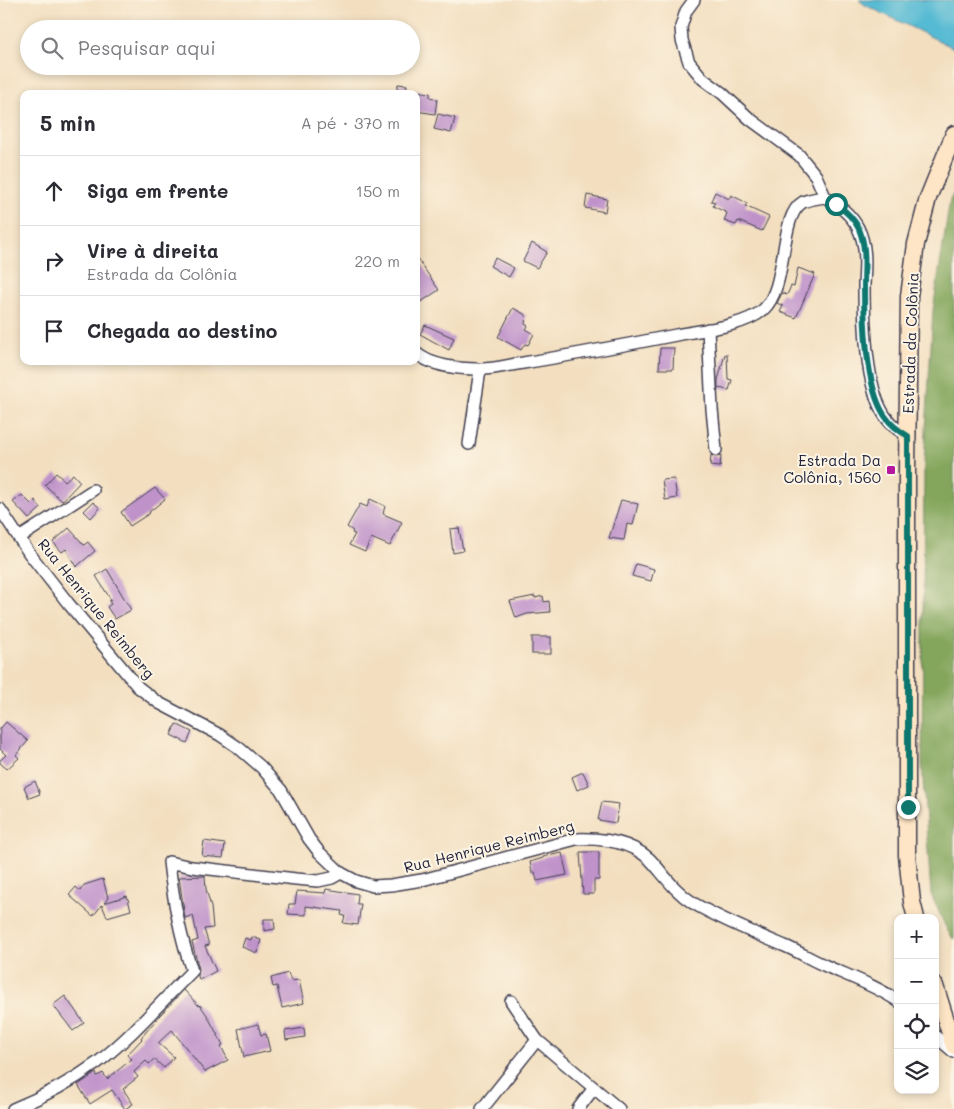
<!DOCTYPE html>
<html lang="pt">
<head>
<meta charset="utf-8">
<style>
  :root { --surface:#fff; --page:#f2f2f3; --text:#2b2b33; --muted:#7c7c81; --line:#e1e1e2 }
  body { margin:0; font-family:Mali,sans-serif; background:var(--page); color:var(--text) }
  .controls { position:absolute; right:15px; bottom:15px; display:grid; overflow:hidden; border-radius:10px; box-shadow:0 2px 8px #0003 }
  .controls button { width:45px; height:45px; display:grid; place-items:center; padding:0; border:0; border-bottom:1px solid var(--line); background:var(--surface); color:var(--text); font:25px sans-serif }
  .stop { position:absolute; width:15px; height:15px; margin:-11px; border:4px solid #0f766e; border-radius:50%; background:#fff }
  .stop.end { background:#0f766e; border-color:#fff; box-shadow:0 1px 5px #0008 }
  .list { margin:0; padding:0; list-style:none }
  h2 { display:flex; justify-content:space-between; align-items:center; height:65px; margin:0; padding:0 20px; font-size:21px }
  h2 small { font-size:16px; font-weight:400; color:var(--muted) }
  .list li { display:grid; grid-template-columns:32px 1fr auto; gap:15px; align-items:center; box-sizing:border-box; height:70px; padding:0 20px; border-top:1px solid var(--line) }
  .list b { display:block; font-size:19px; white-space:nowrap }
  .list p { margin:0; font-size:16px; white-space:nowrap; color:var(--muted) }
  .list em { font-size:16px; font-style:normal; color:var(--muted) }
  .icon { flex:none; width:28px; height:28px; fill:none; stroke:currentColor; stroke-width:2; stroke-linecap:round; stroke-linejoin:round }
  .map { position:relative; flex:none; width:954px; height:1109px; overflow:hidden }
  .search { position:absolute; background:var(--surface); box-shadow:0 2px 8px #0003; left:20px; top:20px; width:400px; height:55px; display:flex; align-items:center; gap:12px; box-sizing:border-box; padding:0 18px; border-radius:28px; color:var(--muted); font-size:19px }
  .panel { position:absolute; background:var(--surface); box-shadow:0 2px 8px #0003; left:20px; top:90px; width:400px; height:275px; border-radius:10px }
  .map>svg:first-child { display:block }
</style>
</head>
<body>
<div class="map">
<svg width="954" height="1109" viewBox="0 0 954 1109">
  <rect width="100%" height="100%" fill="#fcf5e5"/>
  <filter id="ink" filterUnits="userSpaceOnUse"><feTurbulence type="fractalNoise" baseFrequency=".02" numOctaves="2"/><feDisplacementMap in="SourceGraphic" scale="10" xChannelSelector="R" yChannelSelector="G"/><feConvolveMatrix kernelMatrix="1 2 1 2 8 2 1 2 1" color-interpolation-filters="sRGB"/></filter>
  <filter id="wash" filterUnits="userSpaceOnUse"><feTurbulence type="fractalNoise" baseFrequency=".0096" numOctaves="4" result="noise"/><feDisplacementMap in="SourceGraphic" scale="20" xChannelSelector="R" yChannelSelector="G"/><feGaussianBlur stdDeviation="1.12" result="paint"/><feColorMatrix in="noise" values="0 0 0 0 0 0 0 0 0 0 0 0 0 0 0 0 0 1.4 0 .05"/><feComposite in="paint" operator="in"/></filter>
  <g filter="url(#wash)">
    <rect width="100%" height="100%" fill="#f3dfc0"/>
    <path fill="#83a65c" stroke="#52644c" d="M 954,193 L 954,940 L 947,930 L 931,894 L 922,765 L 924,464 L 933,310 L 950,200 Z"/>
    <path fill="#55bad3" stroke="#3c6e87" d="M 859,0 L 954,0 L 954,48 L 865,5 Z"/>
    <g id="blocks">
      <g fill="#bf93ca">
        <path d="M 398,84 L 407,85 L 406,94 L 397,94 Z"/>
        <path d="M 416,91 L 430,93 L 430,97 L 437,99 L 435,114 L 416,111 Z"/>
        <path d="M 438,114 L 455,118 L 451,133 L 434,129 Z"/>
        <path d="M 715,192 L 729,199 L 731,195 L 747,203 L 745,206 L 769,217 L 762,231 L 738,221 L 736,225 L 724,221 L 727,213 L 713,206 L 715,202 L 711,201 Z"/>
        <path d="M 587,195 L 607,199 L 605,212 L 585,208 Z"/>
        <path d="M 532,243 L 547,252 L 537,268 L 523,261 Z"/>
        <path d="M 416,257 L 439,290 L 421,302 L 416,294 Z"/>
        <path d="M 495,258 L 514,268 L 509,277 L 490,266 Z"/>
        <path d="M 798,268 L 815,274 L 796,318 L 780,312 L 783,306 L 777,303 L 782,293 L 787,295 L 791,286 L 794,287 Z"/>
        <path d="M 513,308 L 526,315 L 525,324 L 528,326 L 526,329 L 534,334 L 528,345 L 525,344 L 521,350 L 498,337 Z"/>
        <path d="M 425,325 L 454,338 L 449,350 L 420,334 Z"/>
        <path d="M 660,348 L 674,348 L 673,369 L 659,369 Z"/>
        <path d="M 725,354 L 727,354 L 728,379 L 732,380 L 729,390 L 718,388 L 718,380 Z"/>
        <path d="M 711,455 L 716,457 L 721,456 L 720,467 L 710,466 Z"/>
        <path d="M 56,473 L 65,481 L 73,474 L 80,482 L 62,501 L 45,485 Z"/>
        <path d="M 674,479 L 677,498 L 665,500 L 662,480 Z"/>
        <path d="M 155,488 L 165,499 L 149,512 L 150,513 L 130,526 L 121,512 Z"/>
        <path d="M 22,495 L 31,504 L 35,500 L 41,508 L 29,519 L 13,502 Z"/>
        <path d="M 370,499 L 385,506 L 383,514 L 402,522 L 390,546 L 371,538 L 365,552 L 349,545 L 355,534 L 352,533 L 353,531 L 347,527 L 360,504 L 367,507 Z"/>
        <path d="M 621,500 L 638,504 L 633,525 L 627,524 L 624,540 L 609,538 Z"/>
        <path d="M 93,502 L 100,508 L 91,518 L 84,511 Z"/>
        <path d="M 69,528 L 84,545 L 88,542 L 95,551 L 76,567 L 66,549 L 62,552 L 53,542 Z"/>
        <path d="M 459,528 L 463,551 L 453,553 L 450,529 Z"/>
        <path d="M 636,564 L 654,569 L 651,581 L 632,576 Z"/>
        <path d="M 107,569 L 131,610 L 115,619 L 107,607 L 111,604 L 109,601 L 111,600 L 96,576 Z"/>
        <path d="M 535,596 L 535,598 L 543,596 L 544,602 L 549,601 L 550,612 L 527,614 L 516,618 L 510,601 Z"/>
        <rect x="532" y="637" width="19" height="17"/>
        <path d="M 6,722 L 28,741 L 16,755 L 19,758 L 7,769 L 0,763 L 0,760 L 6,755 L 0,749 L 0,729 Z"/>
        <path d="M 176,724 L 192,732 L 187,743 L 171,735 Z"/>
        <path d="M 583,772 L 589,785 L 577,790 L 572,777 Z"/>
        <path d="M 35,781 L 40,794 L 29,798 L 24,787 Z"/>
        <path d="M 602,802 L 619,804 L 616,823 L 598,820 Z"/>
        <path d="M 204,841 L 225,844 L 223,858 L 202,856 Z"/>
        <path d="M 580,852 L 599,852 L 599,880 L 594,880 L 594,894 L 583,894 Z"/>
        <path d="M 562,853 L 567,875 L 537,881 L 535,872 L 532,872 L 530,862 L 543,858 L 543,857 Z"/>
        <path d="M 205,876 L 206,889 L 211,907 L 213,928 L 204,929 L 209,945 L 205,946 L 216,971 L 199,980 L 198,976 L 199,969 L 192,942 L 198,940 L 193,915 L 185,918 L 179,877 Z"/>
        <path d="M 103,879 L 108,898 L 104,903 L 127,896 L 131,910 L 107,917 L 102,905 L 93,916 L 69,895 L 76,887 L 80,891 L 84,885 Z"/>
        <path d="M 326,889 L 358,894 L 357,904 L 361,904 L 358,925 L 343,923 L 345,916 L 341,915 L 342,911 L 306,906 L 306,915 L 288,914 L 289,904 L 295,904 L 297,891 L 325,893 Z"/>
        <path d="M 264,919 L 274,919 L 275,929 L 264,931 Z"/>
        <path d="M 252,937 L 261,940 L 257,953 L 242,947 L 245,938 L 251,940 Z"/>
        <path d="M 288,973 L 291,981 L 299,980 L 304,1003 L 282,1008 L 277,986 L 273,987 L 271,978 Z"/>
        <path d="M 184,990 L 199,1006 L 200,1005 L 207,1015 L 223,1045 L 221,1046 L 228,1060 L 205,1072 L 172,1030 L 158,1043 L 174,1057 L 164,1068 L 154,1059 L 149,1064 L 146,1061 L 134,1072 L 138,1077 L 123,1089 L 133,1104 L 125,1109 L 112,1090 L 90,1104 L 78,1085 L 96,1073 L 97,1076 L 103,1073 L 107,1079 L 132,1059 L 127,1055 L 142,1039 L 141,1038 L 160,1015 Z"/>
        <path d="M 65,996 L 84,1023 L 73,1031 L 53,1005 Z"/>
        <path d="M 258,1024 L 261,1035 L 266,1034 L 270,1051 L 244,1057 L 238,1029 Z"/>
        <path d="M 304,1028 L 305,1037 L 286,1040 L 285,1031 Z"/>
      </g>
    </g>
  </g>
  <g filter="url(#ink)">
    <use href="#blocks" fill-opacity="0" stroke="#413e4f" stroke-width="1"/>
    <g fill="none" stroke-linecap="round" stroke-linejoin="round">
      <g stroke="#413e4f" stroke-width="14">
        <g id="minor">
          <path d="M 694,0 L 686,11 L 681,27 L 682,40 L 689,62 L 703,79 L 722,93 L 750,119 L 799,155 L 816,176 L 825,197"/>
          <path d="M 708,329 L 712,409 L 716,450"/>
          <path d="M 416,353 C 431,366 459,369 478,369 C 492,370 508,365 523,363 C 574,355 625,345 676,335 C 701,330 743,327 763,310 C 789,287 778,216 803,202 C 810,199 818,198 825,197 C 839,205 851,214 858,228 C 867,246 865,266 864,285 C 864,320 865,387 885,416 C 891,425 899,431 908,436"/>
          <path d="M 469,444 L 480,370"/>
          <path d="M 0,509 L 29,553 L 68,603 L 138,687 L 159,703 L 220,735 L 239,748 L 261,767 L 281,790 L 309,839 L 319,852 L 341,873 L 356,881 L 373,886 L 391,885 L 422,880 L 576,839 C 604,838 636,842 655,865 C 667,879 677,893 693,903 C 722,920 754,933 785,946 C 799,952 812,960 826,966 C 851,977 876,986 898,1001"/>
          <path d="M 19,538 L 93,490"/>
          <path d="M 511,1001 L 537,1040 L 619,1109"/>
          <path d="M 935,1036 L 954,1052"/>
          <path d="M 13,1109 C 43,1097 71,1082 97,1063 C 132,1036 161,1002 192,971 C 180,936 173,898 169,862 L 192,867 L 296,879 L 318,881 L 332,878 L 341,873"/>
          <path d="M 482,1109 L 537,1040"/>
          <path d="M 578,1109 L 594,1088"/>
        </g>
      </g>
      <g stroke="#413e4f" stroke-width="19">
        <g id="secondary">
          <path d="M 916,918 L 912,902 L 907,855 L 907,472 L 909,296 L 916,244 L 928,198 L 954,134"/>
          <path d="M 935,986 L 954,1046"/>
        </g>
      </g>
      <use href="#minor" stroke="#fff" stroke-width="11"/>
      <use href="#secondary" stroke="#fee5c5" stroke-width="16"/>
    </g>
  </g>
  <g fill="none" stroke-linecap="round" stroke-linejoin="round" filter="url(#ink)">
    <path stroke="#0f766e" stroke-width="6" d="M 836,204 C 846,211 854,218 859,229 C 867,248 864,267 864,286 C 864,321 865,387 885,416 C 891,425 899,431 908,436 L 908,807"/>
  </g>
  <rect fill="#b5179e" stroke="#fcf5e5" stroke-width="2" x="886" y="465" width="10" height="10" rx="2.5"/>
  <g text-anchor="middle" stroke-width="4" stroke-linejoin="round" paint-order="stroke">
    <g font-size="15" fill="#22223b" stroke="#fcf5e5">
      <text transform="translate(911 343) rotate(-88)" y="5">Estrada da Colônia</text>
      <text transform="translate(96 609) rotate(51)" y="5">Rua Henrique Reimberg</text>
      <text transform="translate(489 847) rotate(-14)" y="5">Rua Henrique Reimberg</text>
    </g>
    <g font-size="15" fill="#22223b" stroke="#fcf5e5" text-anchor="end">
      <text x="881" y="466">Estrada Da<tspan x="881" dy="17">Colônia, 1560</tspan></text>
    </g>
  </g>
</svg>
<div class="controls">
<button>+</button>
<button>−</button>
<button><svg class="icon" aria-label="locate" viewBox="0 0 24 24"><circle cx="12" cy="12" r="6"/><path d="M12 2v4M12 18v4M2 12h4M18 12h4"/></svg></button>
<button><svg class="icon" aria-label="layers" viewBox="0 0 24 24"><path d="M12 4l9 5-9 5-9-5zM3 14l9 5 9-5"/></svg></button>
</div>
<div class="stop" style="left:836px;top:204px"></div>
<div class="stop end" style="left:908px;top:807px"></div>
<div class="search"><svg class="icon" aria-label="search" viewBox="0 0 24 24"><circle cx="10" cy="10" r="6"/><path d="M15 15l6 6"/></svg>Pesquisar aqui</div>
<section class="panel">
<h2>5 min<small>A pé · 370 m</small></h2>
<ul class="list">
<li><svg class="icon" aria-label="ahead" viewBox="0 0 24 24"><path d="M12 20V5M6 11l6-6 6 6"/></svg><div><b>Siga em frente</b></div><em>150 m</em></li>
<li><svg class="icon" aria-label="right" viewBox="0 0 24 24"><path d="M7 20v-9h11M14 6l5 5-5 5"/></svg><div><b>Vire à direita</b><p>Estrada da Colônia</p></div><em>220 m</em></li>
<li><svg class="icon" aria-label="arrive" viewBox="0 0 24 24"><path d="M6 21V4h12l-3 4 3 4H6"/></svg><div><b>Chegada ao destino</b></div></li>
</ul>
</section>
</div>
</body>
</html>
